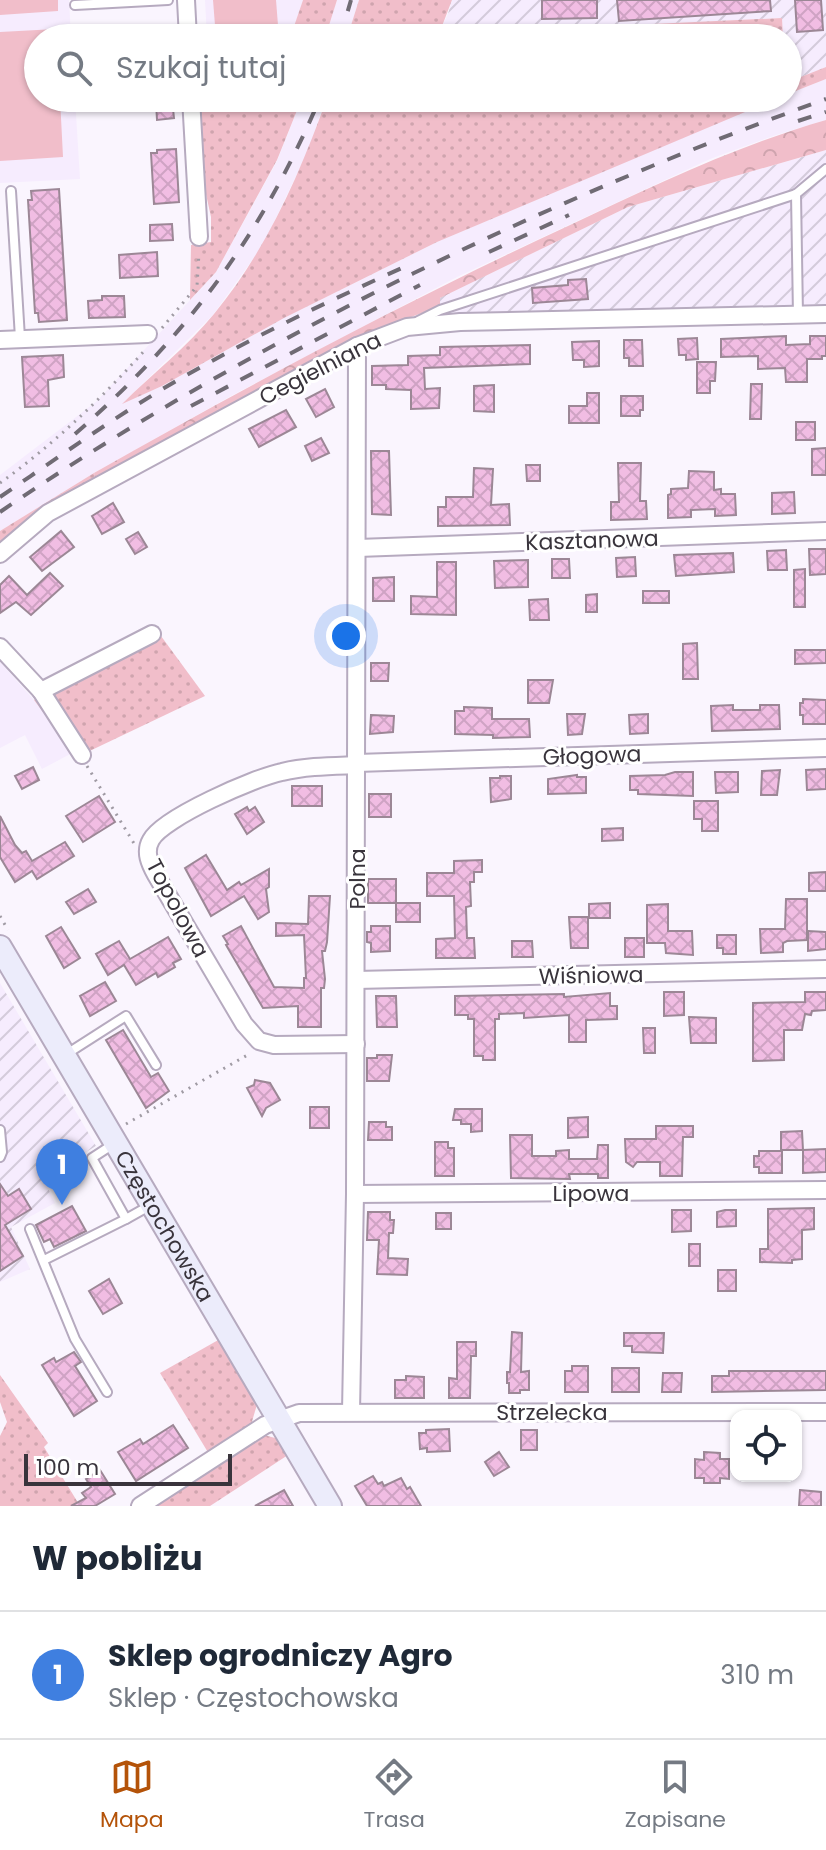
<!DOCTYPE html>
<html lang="pl">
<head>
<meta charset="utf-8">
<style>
  :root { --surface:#fff; --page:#f2f2f3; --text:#1f2937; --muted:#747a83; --line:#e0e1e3; --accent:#b45309 }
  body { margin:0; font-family:Poppins,sans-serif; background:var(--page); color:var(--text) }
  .controls { position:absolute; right:24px; bottom:24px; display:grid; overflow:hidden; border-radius:16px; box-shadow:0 2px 6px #0004 }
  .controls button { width:72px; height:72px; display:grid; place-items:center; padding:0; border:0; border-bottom:2px solid var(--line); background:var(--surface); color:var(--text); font:40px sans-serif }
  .scale { position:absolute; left:24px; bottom:20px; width:208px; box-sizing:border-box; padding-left:8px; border:4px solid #39343c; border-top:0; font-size:22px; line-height:28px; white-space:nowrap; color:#39343c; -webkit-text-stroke:6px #fff; paint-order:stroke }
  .you { position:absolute; left:346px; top:636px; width:28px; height:28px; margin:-20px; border:6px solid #fff; border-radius:50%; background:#1a73e8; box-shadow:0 0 0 12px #1a73e833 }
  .badge { display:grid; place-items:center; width:52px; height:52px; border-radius:50%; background:var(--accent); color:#fff; font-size:26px; font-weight:700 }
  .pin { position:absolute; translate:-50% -66px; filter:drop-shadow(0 2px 4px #0008) }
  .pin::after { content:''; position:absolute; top:42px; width:28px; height:24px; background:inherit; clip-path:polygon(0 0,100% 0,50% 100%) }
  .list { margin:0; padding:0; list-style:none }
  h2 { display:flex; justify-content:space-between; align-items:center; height:104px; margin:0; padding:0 32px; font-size:34px }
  h2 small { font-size:26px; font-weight:400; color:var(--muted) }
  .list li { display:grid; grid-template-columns:52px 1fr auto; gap:24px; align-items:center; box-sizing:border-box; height:128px; padding:0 32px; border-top:2px solid var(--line) }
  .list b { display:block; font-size:30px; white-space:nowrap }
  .list p { margin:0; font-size:26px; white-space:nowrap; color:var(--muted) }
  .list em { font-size:26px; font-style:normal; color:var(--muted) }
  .icon { flex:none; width:44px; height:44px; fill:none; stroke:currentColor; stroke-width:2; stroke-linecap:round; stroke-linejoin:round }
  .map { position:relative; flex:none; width:826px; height:1506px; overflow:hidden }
  .search { position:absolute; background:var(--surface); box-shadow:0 2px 6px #0004; left:24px; right:24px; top:24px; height:88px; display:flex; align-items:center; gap:20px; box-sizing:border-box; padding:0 28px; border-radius:44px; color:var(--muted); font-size:30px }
  .sheet { height:232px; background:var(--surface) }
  nav { display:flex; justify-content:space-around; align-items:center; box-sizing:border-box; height:112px; border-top:2px solid var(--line); background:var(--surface); font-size:22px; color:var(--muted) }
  nav a { display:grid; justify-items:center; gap:4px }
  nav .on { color:var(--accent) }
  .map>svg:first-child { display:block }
</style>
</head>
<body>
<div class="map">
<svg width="826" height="1506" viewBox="0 0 826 1506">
  <defs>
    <pattern id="industrial-furrows" width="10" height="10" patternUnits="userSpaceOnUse" patternTransform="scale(2)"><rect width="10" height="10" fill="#f6ecfe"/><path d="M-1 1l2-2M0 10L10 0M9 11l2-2" fill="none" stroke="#d4cbdb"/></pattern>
    <pattern id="grass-dots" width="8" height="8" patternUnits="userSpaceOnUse" patternTransform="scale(2)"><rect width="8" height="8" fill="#f1beca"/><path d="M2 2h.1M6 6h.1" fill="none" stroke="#cfa4ae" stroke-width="1.8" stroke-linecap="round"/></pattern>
    <pattern id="forest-crowns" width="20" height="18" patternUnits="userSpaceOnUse" patternTransform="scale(2)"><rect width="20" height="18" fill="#f1beca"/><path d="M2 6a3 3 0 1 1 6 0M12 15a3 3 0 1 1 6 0" fill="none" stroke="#cfa4ae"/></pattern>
    <pattern id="building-cross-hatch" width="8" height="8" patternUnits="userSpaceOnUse" patternTransform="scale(2)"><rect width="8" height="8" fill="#f1bde3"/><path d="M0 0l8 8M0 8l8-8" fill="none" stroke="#cfa3c4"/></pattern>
  </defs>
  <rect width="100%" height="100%" fill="#faf5fe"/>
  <g fill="#f6ecfe">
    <path d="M 0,0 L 69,0 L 71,38 L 38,38 L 38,98 L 75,98 L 80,179 L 0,183 Z"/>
    <path d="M 205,0 L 303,0 L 290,38 L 207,38 Z"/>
    <path d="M 337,0 L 359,0 L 347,38 L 325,38 Z"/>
    <path d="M 826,79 L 826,120 L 776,135 L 710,159 L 457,277 L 231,396 L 94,473 L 0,531 L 0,475 L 97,401 L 216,272 L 277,161 L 302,98 L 326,98 L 308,151 L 263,245 L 213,315 L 124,402 L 162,386 L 284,318 L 437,242 L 700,130 L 778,98 L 788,98 L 788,94 Z"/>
    <path d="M 0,662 L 34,700 L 74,752 L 42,769 L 25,735 L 0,748 Z"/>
  </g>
  <g fill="url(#industrial-furrows)">
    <path d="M 452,0 L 826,0 L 826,67 L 788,82 L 788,38 L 783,38 L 782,18 L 438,34 L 448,14 Z"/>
    <path d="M 826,150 L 826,304 L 440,314 L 439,298 L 628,207 Z"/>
    <path d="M 0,983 L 96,1146 L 43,1178 L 55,1203 L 11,1227 L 30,1269 L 0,1282 Z"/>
  </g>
  <g fill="url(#grass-dots)">
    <path d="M 303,0 L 337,0 L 325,38 L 290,38 Z"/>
    <path d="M 359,0 L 452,0 L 439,34 L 782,18 L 783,38 L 347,38 Z"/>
    <path d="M 826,67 L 826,79 L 788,94 L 788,82 Z"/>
    <path d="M 198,98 L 302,98 L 277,160 L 216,272 L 190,300 L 191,245 L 211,242 L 211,217 L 202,176 Z"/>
    <path d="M 327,98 L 778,98 L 437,242 L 284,318 L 162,386 L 122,404 C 151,375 188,346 214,314 C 266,251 300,174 327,98 Z"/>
    <path d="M 94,473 L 96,480 L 0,545 L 0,531 Z"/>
    <path d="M 161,636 L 205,696 L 77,757 L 34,700 Z"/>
    <path d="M 220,1339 L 258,1401 L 251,1425 L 209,1454 L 160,1373 Z"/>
    <path d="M 0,1375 L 48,1443 L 44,1447 L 80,1506 L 0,1506 L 0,1436 L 7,1422 L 0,1402 Z"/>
    <path d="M 260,1434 L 279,1439 L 288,1455 L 210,1506 L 148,1506 Z"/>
  </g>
  <path fill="url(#forest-crowns)" d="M 826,120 L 826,150 L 628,207 L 440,298 L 440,306 L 385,327 L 96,480 L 94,473 C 249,385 406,301 568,226 C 653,186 736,146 826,120 Z"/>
  <g fill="#f1beca">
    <path d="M 0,0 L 58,0 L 58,11 L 0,15 Z"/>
    <path d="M 213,0 L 276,0 L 279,38 L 216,38 Z"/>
    <path d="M 56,29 L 56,38 L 38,38 L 38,98 L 60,98 L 63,157 L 0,161 L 0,32 Z"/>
  </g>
  <g fill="url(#building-cross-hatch)" stroke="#9c8796" stroke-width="2">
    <path d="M 542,0 L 597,0 L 597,18 L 542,19 Z"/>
    <path d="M 617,0 L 770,0 L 771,11 L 619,21 Z"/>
    <path d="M 795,0 L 821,0 L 823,30 L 797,32 Z"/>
    <path d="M 172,100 L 174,118 L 157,120 L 156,102 Z"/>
    <path d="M 176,149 L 179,202 L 154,204 L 151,153 L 157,153 L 157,150 Z"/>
    <path d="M 59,189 L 67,320 L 39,322 L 38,313 L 35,313 L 28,200 L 32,200 L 31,191 Z"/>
    <path d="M 172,224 L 173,240 L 150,241 L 150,225 Z"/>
    <path d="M 157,252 L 158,276 L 120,278 L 119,255 Z"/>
    <path d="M 586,279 L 588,299 L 533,303 L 532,288 L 568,285 L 568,280 Z"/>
    <path d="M 102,296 L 124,296 L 125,317 L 89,318 L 88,301 L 102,300 Z"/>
    <path d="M 786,336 L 786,345 L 810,344 L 810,336 L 826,336 L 826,356 L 822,356 L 822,359 L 807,359 L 807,382 L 786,382 L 785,368 L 758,369 L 758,356 L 721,357 L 721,339 Z"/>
    <path d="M 697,338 L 698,359 L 686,360 L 686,355 L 679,355 L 678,339 Z"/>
    <path d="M 624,340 L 642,340 L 643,366 L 629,366 L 629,358 L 624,358 Z"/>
    <path d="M 599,341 L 599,366 L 584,367 L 584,360 L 573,360 L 572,342 Z"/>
    <path d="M 530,345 L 530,364 L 424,368 L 425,389 L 440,388 L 439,408 L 411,409 L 411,390 L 386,389 L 386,385 L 372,385 L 372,366 L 408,365 L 408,356 L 440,355 L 440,347 Z"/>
    <path d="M 63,355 L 64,377 L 48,380 L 49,406 L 25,407 L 22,357 Z"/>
    <path d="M 697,362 L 716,362 L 715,381 L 710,381 L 710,393 L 697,393 Z"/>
    <path d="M 751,384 L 762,384 L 761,419 L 750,419 Z"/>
    <path d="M 494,385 L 494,412 L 474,411 L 474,386 Z"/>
    <path d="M 325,389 L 334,407 L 316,417 L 306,399 Z"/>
    <path d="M 587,393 L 599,393 L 599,423 L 569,423 L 569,406 L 587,406 Z"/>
    <path d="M 621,396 L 643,396 L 643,410 L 640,410 L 640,416 L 621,416 Z"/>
    <path d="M 286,410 L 296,427 L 259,447 L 249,429 Z"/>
    <rect x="796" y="422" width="19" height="18"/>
    <path d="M 321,438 L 329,453 L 312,461 L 305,446 Z"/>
    <path d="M 826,448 L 826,475 L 812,475 L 812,449 Z"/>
    <path d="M 371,451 L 389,451 L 391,515 L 372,514 Z"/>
    <path d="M 618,463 L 641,463 L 640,501 L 646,501 L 647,519 L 611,520 L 611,502 L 619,502 Z"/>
    <path d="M 526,465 L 540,465 L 540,481 L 527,481 Z"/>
    <path d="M 474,468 L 493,469 L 491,505 L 509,504 L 510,525 L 438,526 L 438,507 L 446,507 L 446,497 L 473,497 Z"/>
    <path d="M 689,471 L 714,472 L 714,490 L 721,489 L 721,494 L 735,494 L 736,515 L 715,516 L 715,509 L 691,510 L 691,517 L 668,518 L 668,495 L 671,494 L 671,489 L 688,488 Z"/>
    <path d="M 794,492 L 795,513 L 772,514 L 772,493 Z"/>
    <path d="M 113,503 L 124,522 L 102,534 L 92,516 Z"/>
    <path d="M 61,531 L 74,547 L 42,571 L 30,557 Z"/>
    <path d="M 138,532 L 147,547 L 135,554 L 126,539 Z"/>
    <path d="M 809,549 L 826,549 L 826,574 L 810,575 Z"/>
    <path d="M 786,550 L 787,570 L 768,570 L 767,551 Z"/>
    <path d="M 733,553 L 734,572 L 676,576 L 674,555 Z"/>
    <path d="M 635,557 L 636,576 L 617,577 L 616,558 Z"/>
    <path d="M 552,559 L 569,559 L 570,578 L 552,578 Z"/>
    <path d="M 528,560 L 528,587 L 495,588 L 494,561 Z"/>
    <path d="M 437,562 L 456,562 L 456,615 L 411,614 L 411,596 L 437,597 Z"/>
    <path d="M 805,569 L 805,607 L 794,607 L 794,570 Z"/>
    <path d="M 50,573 L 63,586 L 31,615 L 16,602 L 0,613 L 0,585 L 9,576 L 27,595 Z"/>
    <path d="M 394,577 L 394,601 L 373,601 L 373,578 Z"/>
    <rect x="643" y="591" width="26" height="12"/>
    <path d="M 597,594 L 597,612 L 586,612 L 586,595 Z"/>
    <path d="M 548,599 L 549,620 L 530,620 L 529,600 Z"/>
    <path d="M 697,643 L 698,679 L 683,679 L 683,644 Z"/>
    <path d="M 795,650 L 826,650 L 826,663 L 795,664 Z"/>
    <path d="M 371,663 L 389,663 L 388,681 L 371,681 Z"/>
    <path d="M 528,680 L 553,680 L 549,703 L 528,703 Z"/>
    <path d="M 803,699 L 826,700 L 826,724 L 803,724 L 803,715 L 800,715 L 800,703 L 803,703 Z"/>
    <path d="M 733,705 L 733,710 L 760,710 L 760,705 L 779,705 L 780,729 L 712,731 L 711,706 Z"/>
    <path d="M 464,707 L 492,708 L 492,719 L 529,719 L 530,737 L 493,738 L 493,735 L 455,734 L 455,711 L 464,711 Z"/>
    <path d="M 567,714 L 585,714 L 582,734 L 568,735 Z"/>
    <path d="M 648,714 L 648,733 L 630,734 L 629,715 Z"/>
    <path d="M 371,715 L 394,716 L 393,732 L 370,734 Z"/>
    <path d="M 33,767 L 39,780 L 22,789 L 15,776 Z"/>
    <path d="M 826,769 L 826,789 L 807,790 L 806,770 Z"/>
    <path d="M 780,770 L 777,795 L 761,795 L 762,771 Z"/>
    <path d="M 675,772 L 693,772 L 693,796 L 638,794 L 638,790 L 630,790 L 630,776 L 665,775 Z"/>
    <path d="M 715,772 L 738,772 L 738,792 L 716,793 Z"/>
    <path d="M 577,775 L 577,777 L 586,777 L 586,793 L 548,794 L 548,779 Z"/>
    <path d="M 500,776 L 511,776 L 511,799 L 491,802 L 490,778 L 500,778 Z"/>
    <rect x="292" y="786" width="30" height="20"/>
    <rect x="369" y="794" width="22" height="23"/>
    <path d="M 99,796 L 115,822 L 83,842 L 66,816 Z"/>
    <path d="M 694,801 L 718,801 L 718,831 L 702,831 L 702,819 L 694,819 Z"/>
    <path d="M 247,807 L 249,811 L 255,807 L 264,822 L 247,834 L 235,814 Z"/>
    <path d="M 0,816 L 15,845 L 22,853 L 26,851 L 32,861 L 65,842 L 74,856 L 37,879 L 32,871 L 15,882 L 0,857 Z"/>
    <path d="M 623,828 L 623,840 L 602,841 L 602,829 Z"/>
    <path d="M 206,855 L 227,890 L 239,882 L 241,885 L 269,869 L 269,887 L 266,889 L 269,912 L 258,919 L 244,896 L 211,916 L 185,868 Z"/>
    <path d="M 482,860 L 482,872 L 474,872 L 474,882 L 470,882 L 471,906 L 466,907 L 467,938 L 474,938 L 475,958 L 436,958 L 436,939 L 455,938 L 454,896 L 427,896 L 427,873 L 454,873 L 454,861 Z"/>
    <path d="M 826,872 L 826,891 L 809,891 L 809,873 Z"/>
    <rect x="368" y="879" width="28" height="24"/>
    <path d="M 88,889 L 96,902 L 74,914 L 66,902 Z"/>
    <path d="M 309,896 L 330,896 L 327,942 L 325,951 L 322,951 L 325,979 L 324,988 L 321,988 L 321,1027 L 298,1027 L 298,1006 L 263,1008 L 226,945 L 228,944 L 223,936 L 241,926 L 274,987 L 304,988 L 304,978 L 306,978 L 304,935 L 276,936 L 276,923 L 308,924 Z"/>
    <path d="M 786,899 L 807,899 L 807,940 L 787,941 L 783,943 L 783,952 L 761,953 L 760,929 L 785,929 Z"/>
    <rect x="396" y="903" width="24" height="19"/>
    <path d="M 610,903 L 610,918 L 589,918 L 589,904 Z"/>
    <path d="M 668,904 L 668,931 L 692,931 L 693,955 L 666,953 L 665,943 L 647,943 L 647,905 Z"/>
    <path d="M 569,917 L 588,917 L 588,948 L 571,948 Z"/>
    <path d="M 371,926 L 390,926 L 390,951 L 371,952 L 371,943 L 367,942 L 367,932 L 371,932 Z"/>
    <path d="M 61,927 L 80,958 L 64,968 L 46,936 Z"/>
    <path d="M 808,931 L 826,932 L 826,949 L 808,951 Z"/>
    <path d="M 717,935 L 736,935 L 736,954 L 723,954 L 723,948 L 717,948 Z"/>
    <path d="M 168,937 L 181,959 L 173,963 L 175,967 L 158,977 L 156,973 L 136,985 L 124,965 L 108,975 L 96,954 L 119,941 L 130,959 Z"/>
    <rect x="625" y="938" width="19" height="19"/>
    <path d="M 512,941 L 532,941 L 533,957 L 512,957 Z"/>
    <path d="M 105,982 L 116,1001 L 90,1016 L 80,996 Z"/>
    <path d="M 664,992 L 684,992 L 684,1015 L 664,1016 Z"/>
    <path d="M 805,992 L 826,992 L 826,1010 L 812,1011 L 811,1015 L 805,1014 L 802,1030 L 784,1030 L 784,1060 L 753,1061 L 753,1003 L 805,1002 Z"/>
    <path d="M 610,993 L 610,1006 L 617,1006 L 617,1019 L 586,1020 L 586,1042 L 569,1042 L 569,1015 L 524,1018 L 524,1013 L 499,1014 L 499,1019 L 495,1019 L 495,1060 L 483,1060 L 483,1056 L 474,1056 L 474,1019 L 468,1019 L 468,1015 L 455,1015 L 455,996 L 564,994 L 564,997 Z"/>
    <path d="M 376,996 L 396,996 L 397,1027 L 377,1027 Z"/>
    <path d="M 689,1017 L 716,1018 L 716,1043 L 691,1043 Z"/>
    <path d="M 643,1028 L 655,1028 L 655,1053 L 644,1053 Z"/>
    <path d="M 123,1030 L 151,1077 L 158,1073 L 169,1091 L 146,1108 L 106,1040 Z"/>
    <path d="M 377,1055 L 392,1055 L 389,1081 L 367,1081 L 367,1058 L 377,1058 Z"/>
    <path d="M 255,1080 L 270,1083 L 280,1100 L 266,1108 L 262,1116 L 247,1088 L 254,1085 Z"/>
    <rect x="310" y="1107" width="19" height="21"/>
    <path d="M 455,1109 L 482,1109 L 482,1131 L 471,1132 L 471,1124 L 461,1124 L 461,1120 L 453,1120 Z"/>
    <path d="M 588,1117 L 588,1137 L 568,1138 L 568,1118 Z"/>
    <path d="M 369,1122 L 386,1122 L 386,1127 L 392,1127 L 392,1140 L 368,1140 Z"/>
    <path d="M 656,1126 L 693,1126 L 693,1137 L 683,1137 L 682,1176 L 660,1176 L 660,1162 L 637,1162 L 633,1167 L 626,1162 L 625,1139 L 656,1139 Z"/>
    <path d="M 802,1131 L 803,1150 L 781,1150 L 781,1132 Z"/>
    <path d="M 510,1135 L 532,1135 L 532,1156 L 556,1156 L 556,1151 L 569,1150 L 569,1159 L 597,1159 L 598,1145 L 608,1145 L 608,1178 L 598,1178 L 598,1174 L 569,1174 L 570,1179 L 511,1178 Z"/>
    <path d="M 435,1142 L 448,1142 L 448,1148 L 454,1148 L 454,1176 L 435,1176 Z"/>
    <path d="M 826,1149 L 826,1172 L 803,1173 L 803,1150 Z"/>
    <path d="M 759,1151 L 782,1151 L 782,1173 L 759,1173 L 759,1167 L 754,1167 L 754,1156 L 759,1156 Z"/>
    <path d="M 0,1184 L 8,1196 L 19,1189 L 31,1209 L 5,1225 L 23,1256 L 0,1271 Z"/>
    <path d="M 72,1206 L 86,1231 L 54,1247 L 50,1239 L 44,1242 L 36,1225 Z"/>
    <path d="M 814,1208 L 814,1229 L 802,1230 L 802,1259 L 792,1260 L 792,1263 L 760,1262 L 760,1249 L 768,1249 L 768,1209 Z"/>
    <path d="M 672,1210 L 691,1210 L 691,1231 L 672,1232 Z"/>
    <path d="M 725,1210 L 736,1210 L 736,1226 L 717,1227 L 717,1212 Z"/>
    <path d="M 368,1212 L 390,1212 L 390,1220 L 394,1220 L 393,1233 L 389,1233 L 388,1258 L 408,1259 L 407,1275 L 377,1274 L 379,1240 L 367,1240 Z"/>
    <rect x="436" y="1213" width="15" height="16"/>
    <rect x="689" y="1244" width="11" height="22"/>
    <rect x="718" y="1270" width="18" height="21"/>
    <path d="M 109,1279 L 122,1303 L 103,1314 L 89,1291 Z"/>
    <path d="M 512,1332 L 522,1333 L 521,1372 L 529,1371 L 529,1390 L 520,1390 L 520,1393 L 509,1393 L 509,1383 L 507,1383 L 507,1372 L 510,1372 Z"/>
    <path d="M 624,1333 L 664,1333 L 663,1353 L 632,1352 L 632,1346 L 624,1346 Z"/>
    <path d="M 457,1342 L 476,1342 L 476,1356 L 471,1356 L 470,1398 L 449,1398 L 449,1378 L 457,1379 Z"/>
    <path d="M 74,1352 L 81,1362 L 75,1366 L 97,1401 L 74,1416 L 42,1365 L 54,1358 L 56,1362 Z"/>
    <path d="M 572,1366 L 588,1366 L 588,1392 L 565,1392 L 565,1371 L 572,1371 Z"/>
    <rect x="612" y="1368" width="27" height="24"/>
    <path d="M 729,1371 L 826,1371 L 826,1390 L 712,1392 L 712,1376 L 729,1376 Z"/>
    <path d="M 663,1373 L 682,1373 L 681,1392 L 662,1392 Z"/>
    <path d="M 406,1376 L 424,1377 L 424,1398 L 395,1398 L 395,1380 L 406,1380 Z"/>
    <path d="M 173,1425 L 188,1448 L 136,1481 L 118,1452 L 140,1439 L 143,1444 Z"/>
    <path d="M 449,1429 L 450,1451 L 427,1452 L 427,1448 L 420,1449 L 419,1433 L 426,1433 L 426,1430 Z"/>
    <rect x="521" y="1430" width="16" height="20"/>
    <path d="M 499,1452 L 509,1467 L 494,1476 L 485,1462 Z"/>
    <path d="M 704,1452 L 720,1453 L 720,1459 L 729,1459 L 729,1479 L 720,1478 L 720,1483 L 704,1483 L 704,1478 L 695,1478 L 695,1459 L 704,1460 Z"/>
    <path d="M 100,1470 L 115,1494 L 95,1506 L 71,1506 L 86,1498 L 82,1493 L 91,1487 L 86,1479 Z"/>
    <path d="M 373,1476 L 378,1484 L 382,1482 L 384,1486 L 401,1478 L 407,1489 L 410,1487 L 421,1506 L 367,1506 L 355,1486 Z"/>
    <path d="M 284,1490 L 293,1506 L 255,1506 Z"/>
    <path d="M 800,1490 L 821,1492 L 821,1506 L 799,1506 Z"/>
  </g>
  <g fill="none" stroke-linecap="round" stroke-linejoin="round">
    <g stroke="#b6aabf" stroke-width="12">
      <g id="service">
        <path d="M 75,5 L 168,0"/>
        <path d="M 11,191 L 20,338"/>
        <path d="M 796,194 L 798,315"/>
        <path d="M 418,321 L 440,310 L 796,194 L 826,169"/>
        <path d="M 65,1055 L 126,1016 L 156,1065"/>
        <path d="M 0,1130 L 2,1152 L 0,1157"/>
        <path d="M 115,1143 L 92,1158 L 126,1219 L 151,1205"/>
        <path d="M 30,1229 L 75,1339 L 107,1392"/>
        <path d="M 44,1260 L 126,1219"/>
      </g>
    </g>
    <g stroke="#b6aabf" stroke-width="20">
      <g id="minor">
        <path d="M 186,0 L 188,38"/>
        <path d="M 191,98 L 199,237"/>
        <path d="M 0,340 L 148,334"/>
        <path d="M 358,548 L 826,531"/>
        <path d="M 0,554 L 48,513 L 357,346 L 407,327 L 460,322 L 826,314"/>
        <path d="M 0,647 L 41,691 L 152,634"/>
        <path d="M 41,691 L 82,755"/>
        <path d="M 357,763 L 826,748"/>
        <path d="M 356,980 L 826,969"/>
        <path d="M 356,1044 L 274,1045 L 259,1041 L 244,1024 L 156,875 C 150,864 144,852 151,840 C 162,818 256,777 282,772 C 307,766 332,766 357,765"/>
        <path d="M 355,1194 L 826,1190"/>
        <path d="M 351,1412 L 355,1194 L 357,346"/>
        <path d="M 140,1506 L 265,1425 L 299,1413 L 826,1412"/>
      </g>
    </g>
    <g stroke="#b6aabf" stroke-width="26">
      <g id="secondary">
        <path id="s1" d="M 0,947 L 330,1506"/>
      </g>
    </g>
    <g stroke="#a09ba4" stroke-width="3" stroke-dasharray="2 6" stroke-linecap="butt">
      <path d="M 162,328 L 197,286 L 199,253"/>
      <path d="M 0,483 C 53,445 102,398 145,350"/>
      <path d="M 87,766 L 135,845"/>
      <path d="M 0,916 L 8,930"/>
      <path d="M 126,1124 L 251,1053"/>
    </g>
    <use href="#service" stroke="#fff" stroke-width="8"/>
    <use href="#minor" stroke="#fff" stroke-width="16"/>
    <use href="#secondary" stroke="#ececfb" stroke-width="22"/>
    <g stroke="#706b74" stroke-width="4" stroke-dasharray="14 14" stroke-linecap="butt">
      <path d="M 340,38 L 351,0"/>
      <path d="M 798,121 L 826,112"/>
      <path d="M 489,252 L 569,215"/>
      <path d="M 191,406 L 420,285"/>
      <path d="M 75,434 C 187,336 262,235 320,98"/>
      <path d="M 0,497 C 59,457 117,415 178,380 C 254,336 333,299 413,263"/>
      <path d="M 0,512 C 249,342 542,201 826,99"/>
    </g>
  </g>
  <g text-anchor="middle" stroke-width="6" stroke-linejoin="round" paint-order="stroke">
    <g font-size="22" fill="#39343c" stroke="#fff">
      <text transform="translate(320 368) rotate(-27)" y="8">Cegielniana</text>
      <text transform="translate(592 540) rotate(-2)" y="8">Kasztanowa</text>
      <text transform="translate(592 755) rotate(-2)" y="8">Głogowa</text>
      <text transform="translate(357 879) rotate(-90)" y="8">Polna</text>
      <text transform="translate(178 908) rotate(62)" y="8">Topolowa</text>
      <text transform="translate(591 975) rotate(-1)" y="8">Wiśniowa</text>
      <text x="591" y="1201">Lipowa</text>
      <text dy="8" stroke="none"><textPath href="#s1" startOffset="324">Częstochowska</textPath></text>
      <text x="552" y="1420">Strzelecka</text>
    </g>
  </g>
</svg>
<div class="controls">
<button><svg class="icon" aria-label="locate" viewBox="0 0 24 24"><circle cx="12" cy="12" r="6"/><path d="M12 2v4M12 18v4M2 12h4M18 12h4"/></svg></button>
</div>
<div class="scale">100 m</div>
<div class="you"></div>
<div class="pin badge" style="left:62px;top:1205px;background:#3f7fe0">1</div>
<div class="search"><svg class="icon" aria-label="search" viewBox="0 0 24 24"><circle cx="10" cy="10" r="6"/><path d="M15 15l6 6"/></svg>Szukaj tutaj</div>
</div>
<section class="sheet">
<h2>W pobliżu<small></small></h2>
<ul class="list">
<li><span class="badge" style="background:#3f7fe0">1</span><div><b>Sklep ogrodniczy Agro</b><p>Sklep · Częstochowska</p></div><em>310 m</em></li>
</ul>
</section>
<nav>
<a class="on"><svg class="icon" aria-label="map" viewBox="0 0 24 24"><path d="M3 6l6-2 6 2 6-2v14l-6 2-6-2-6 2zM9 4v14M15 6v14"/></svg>Mapa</a>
<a><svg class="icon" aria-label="directions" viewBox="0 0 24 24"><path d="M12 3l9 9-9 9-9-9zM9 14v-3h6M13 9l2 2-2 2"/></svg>Trasa</a>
<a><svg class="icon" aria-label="saved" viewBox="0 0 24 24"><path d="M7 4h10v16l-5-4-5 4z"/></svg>Zapisane</a>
</nav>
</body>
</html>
